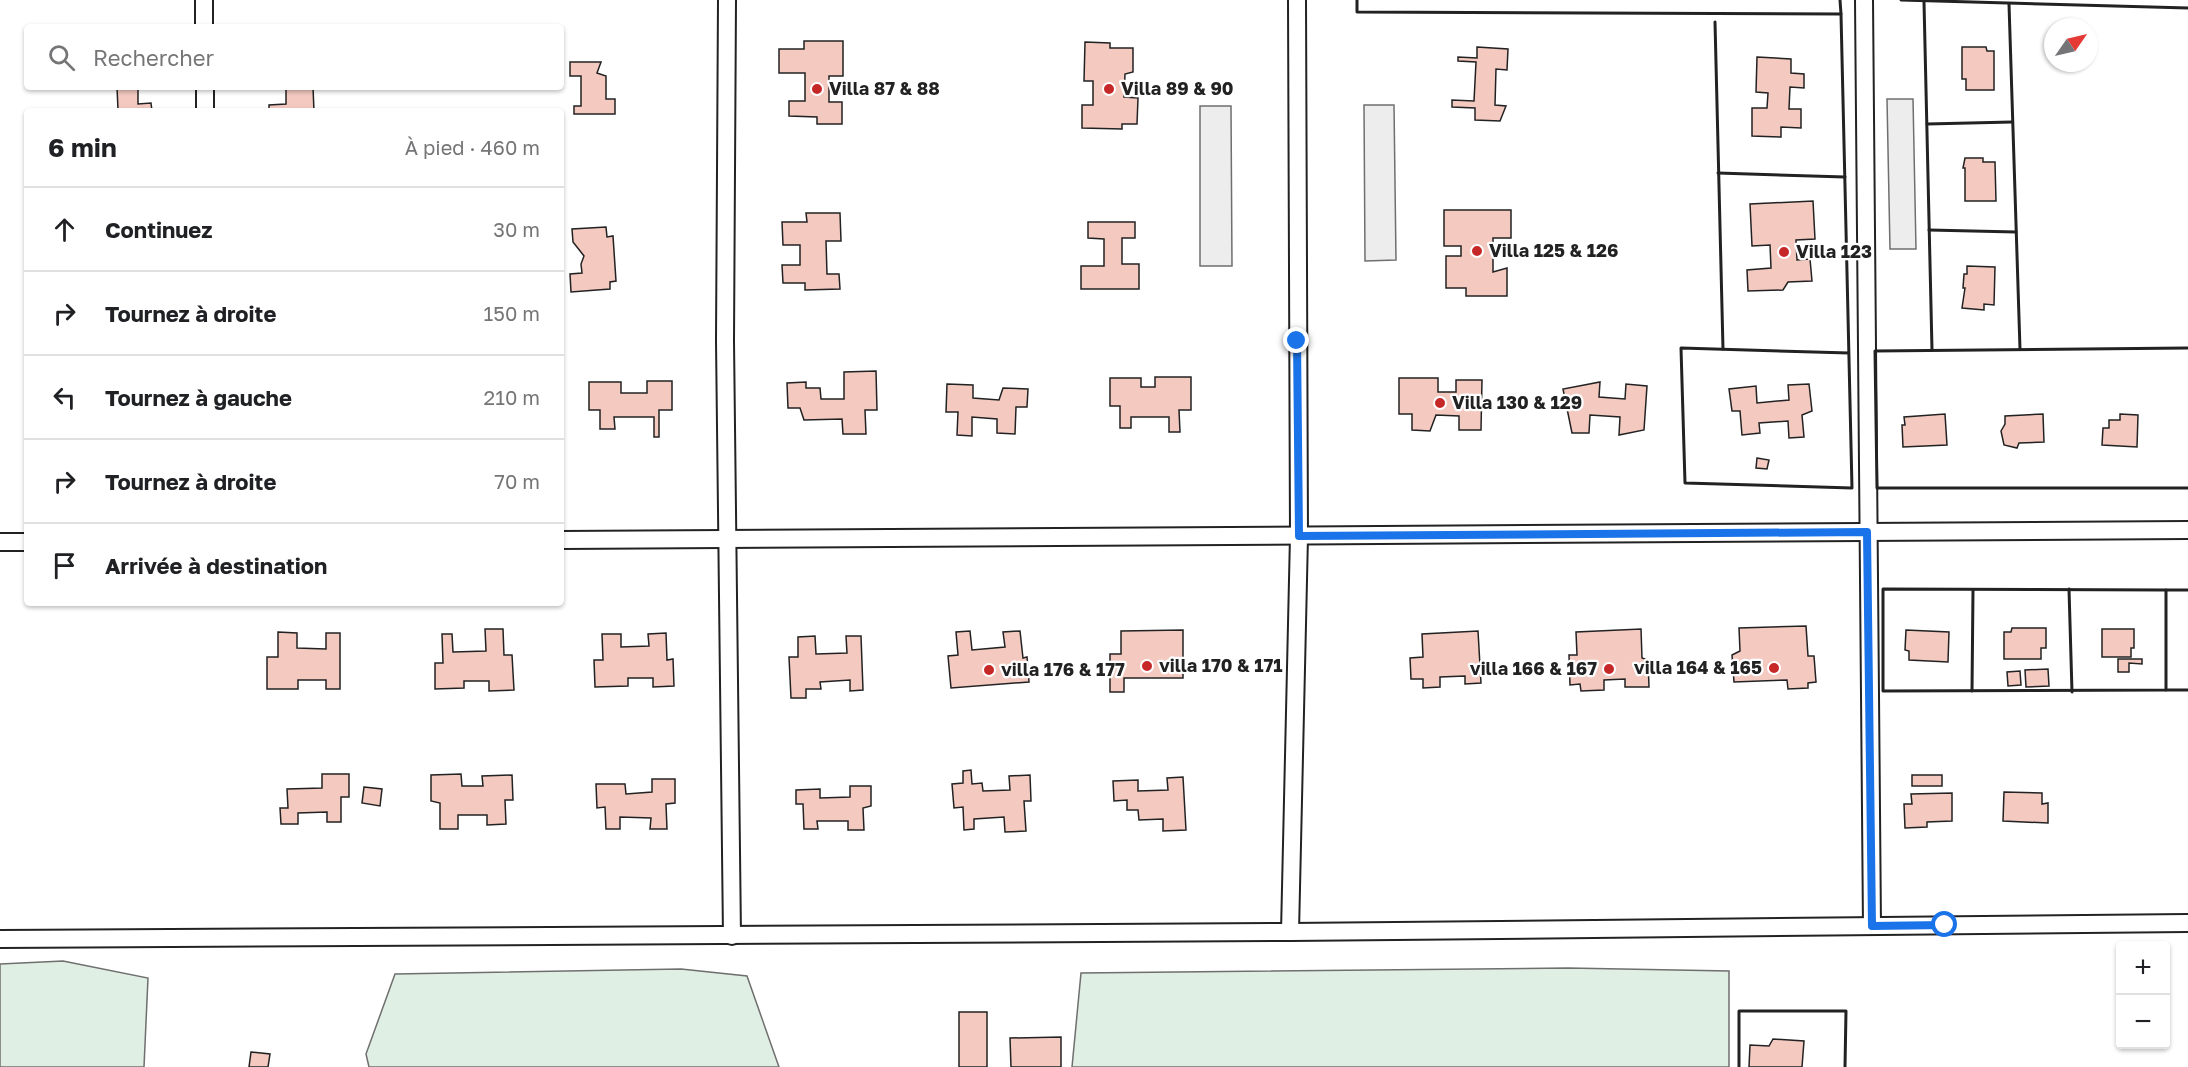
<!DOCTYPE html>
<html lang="fr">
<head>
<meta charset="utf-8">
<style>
  :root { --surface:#fff; --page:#f6f6f6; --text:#202124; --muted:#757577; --line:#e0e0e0 }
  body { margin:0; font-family:"Golos Text",sans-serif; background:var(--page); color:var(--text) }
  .controls { position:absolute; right:18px; bottom:18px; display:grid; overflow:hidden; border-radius:6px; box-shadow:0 2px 4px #0004 }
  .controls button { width:54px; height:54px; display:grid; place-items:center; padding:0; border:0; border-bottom:2px solid var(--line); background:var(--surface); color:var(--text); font:30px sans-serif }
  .compass { position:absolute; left:2044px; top:18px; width:54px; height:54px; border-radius:50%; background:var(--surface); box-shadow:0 2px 4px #0004; rotate:56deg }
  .stop { position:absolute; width:18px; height:18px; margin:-14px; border:4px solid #1a73e8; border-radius:50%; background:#fff }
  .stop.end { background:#1a73e8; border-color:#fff; box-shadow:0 2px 6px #0008 }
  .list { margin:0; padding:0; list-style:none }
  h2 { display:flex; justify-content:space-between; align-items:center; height:78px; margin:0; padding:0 24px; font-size:26px }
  h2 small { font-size:20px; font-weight:400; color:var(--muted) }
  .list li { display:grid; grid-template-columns:39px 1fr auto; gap:18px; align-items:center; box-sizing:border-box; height:84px; padding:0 24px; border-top:2px solid var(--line) }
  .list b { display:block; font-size:22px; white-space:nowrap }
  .list em { font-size:20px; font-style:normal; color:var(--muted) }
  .icon { flex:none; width:33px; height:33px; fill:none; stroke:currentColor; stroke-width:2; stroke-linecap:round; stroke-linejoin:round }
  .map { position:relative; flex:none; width:2188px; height:1067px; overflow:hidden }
  .search { position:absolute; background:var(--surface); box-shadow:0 2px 4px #0004; left:24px; top:24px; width:540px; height:66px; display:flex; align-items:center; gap:15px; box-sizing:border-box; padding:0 21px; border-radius:6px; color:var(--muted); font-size:22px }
  .panel { position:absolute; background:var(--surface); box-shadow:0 2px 4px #0004; left:24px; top:108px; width:540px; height:498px; border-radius:6px }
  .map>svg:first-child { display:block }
</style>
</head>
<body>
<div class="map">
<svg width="2188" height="1067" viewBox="0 0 2188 1067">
  <rect width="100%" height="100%" fill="#fff"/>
  <g fill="#e0efe3" stroke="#6f6f6f" stroke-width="1.5">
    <path d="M 63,961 L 148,978 L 144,1067 L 0,1067 L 0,964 Z"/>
    <path d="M 1568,968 L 1729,971 L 1729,1067 L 1072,1067 L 1081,973 Z"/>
    <path d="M 681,969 L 747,976 L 779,1067 L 369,1067 L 366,1054 L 395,974 Z"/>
  </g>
  <g fill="#ededed" stroke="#6f6f6f" stroke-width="1.5">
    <path d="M 1887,99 L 1913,99 L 1916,249 L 1890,249 Z"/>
    <path d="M 1364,105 L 1394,105 L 1396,260 L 1365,261 Z"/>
    <path d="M 1200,106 L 1231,106 L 1232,266 L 1200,266 Z"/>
  </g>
  <g fill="#f3c9c0" stroke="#222" stroke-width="1.5">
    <path d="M 804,41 L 843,41 L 843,76 L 829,76 L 829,102 L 842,102 L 842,124 L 817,124 L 817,117 L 789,116 L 789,101 L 805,101 L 805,73 L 779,73 L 779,49 L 804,49 Z"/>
    <path d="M 1085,42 L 1110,43 L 1110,48 L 1133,48 L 1133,72 L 1125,74 L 1124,97 L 1138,98 L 1137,124 L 1122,124 L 1122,129 L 1082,128 L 1082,105 L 1093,105 L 1093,81 L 1084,81 Z"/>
    <path d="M 1477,47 L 1508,49 L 1507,70 L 1496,69 L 1495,105 L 1506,106 L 1500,121 L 1475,120 L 1475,108 L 1452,107 L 1452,100 L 1474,101 L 1476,62 L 1458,61 L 1458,57 L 1477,58 Z"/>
    <path d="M 1962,47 L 1986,47 L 1987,51 L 1994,51 L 1994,90 L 1966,90 L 1966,79 L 1962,79 Z"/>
    <path d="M 1757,57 L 1791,59 L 1791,73 L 1804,74 L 1804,88 L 1790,87 L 1789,109 L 1801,109 L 1801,128 L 1781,127 L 1781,137 L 1752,136 L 1752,108 L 1767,108 L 1768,93 L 1756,92 Z"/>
    <path d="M 570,62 L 601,62 L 597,73 L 606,76 L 606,99 L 615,99 L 615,114 L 574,114 L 574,106 L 581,106 L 581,76 L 570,76 Z"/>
    <path d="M 117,87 L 138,87 L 138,104 L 151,103 L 152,111 L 102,111 L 118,110 Z"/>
    <path d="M 286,87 L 313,87 L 314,111 L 321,111 L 269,111 L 269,105 L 286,104 Z"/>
    <path d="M 1965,158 L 1983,158 L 1983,162 L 1995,162 L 1996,201 L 1965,201 L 1965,168 L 1963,168 Z"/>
    <path d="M 1813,201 L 1815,239 L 1796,240 L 1797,260 L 1810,259 L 1812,281 L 1788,282 L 1783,290 L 1748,291 L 1747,270 L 1771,268 L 1770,245 L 1752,246 L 1750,204 Z"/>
    <path d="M 1444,210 L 1511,210 L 1511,238 L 1493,238 L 1493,272 L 1507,268 L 1507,296 L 1466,296 L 1466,288 L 1446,288 L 1446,256 L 1461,256 L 1461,246 L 1444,246 Z"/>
    <path d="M 806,213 L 840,213 L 841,241 L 826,241 L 827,274 L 839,274 L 840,289 L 805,290 L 805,283 L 783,283 L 782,265 L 800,265 L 800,245 L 783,245 L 782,222 L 807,222 Z"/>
    <path d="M 1088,222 L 1135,222 L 1135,238 L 1122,238 L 1122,264 L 1139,264 L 1139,289 L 1081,289 L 1081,266 L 1104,266 L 1104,239 L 1088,238 Z"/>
    <path d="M 606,227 L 607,237 L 613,236 L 616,281 L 610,282 L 610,289 L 571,292 L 570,274 L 582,273 L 581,264 L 584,256 L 573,242 L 572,229 Z"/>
    <path d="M 1967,266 L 1995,267 L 1994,305 L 1984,304 L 1984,310 L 1962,308 L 1965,288 L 1963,288 L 1964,274 L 1967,274 Z"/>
    <path d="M 876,371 L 877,410 L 865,410 L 866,434 L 843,434 L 842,419 L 804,420 L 800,408 L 788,408 L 787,383 L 806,382 L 806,388 L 820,388 L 821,399 L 844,399 L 844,372 Z"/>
    <path d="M 1155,377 L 1191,377 L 1191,410 L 1179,410 L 1180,432 L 1169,432 L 1169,417 L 1131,417 L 1131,428 L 1120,428 L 1120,406 L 1110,406 L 1110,378 L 1141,378 L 1141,387 L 1155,387 Z"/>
    <path d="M 1399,378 L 1438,378 L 1438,392 L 1456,392 L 1456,380 L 1482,380 L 1481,430 L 1459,430 L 1459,416 L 1436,415 L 1430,431 L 1412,430 L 1412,414 L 1399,414 Z"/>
    <path d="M 647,381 L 672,381 L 672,410 L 659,410 L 659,437 L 654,437 L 654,417 L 614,417 L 615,429 L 600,429 L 600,410 L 589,410 L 589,382 L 621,382 L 621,393 L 647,393 Z"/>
    <path d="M 1600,382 L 1599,397 L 1625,399 L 1626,384 L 1647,386 L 1644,430 L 1619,435 L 1620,417 L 1590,415 L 1589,433 L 1572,433 L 1563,389 Z"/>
    <path d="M 947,384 L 973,385 L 973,398 L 999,400 L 1003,388 L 1028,389 L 1027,407 L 1016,407 L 1015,434 L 997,433 L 997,419 L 972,417 L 972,436 L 957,435 L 958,412 L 946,412 Z"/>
    <path d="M 1809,384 L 1812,411 L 1802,415 L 1804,437 L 1789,438 L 1788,421 L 1759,423 L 1760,433 L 1742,435 L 1740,411 L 1732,411 L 1729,389 L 1756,386 L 1757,403 L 1789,400 L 1788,385 Z"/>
    <path d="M 1945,414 L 1947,445 L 1903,447 L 1902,425 L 1905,425 L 1904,417 Z"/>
    <path d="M 2043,414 L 2044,442 L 2019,443 L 2017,448 L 2004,445 L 2001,431 L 2005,424 L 2005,416 Z"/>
    <path d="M 2120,414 L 2138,415 L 2137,447 L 2102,445 L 2103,428 L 2109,428 L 2109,420 L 2120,420 Z"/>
    <path d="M 1757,458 L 1769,460 L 1767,469 L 1756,468 Z"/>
    <path d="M 1806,626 L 1808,656 L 1814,656 L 1816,682 L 1808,683 L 1808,688 L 1788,689 L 1787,680 L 1734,682 L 1732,655 L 1740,651 L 1739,628 Z"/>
    <path d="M 2012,628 L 2046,628 L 2046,648 L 2041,648 L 2041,659 L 2004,659 L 2004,632 L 2011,632 Z"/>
    <path d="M 485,629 L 503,629 L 504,655 L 512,655 L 514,690 L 489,691 L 489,681 L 464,681 L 464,688 L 435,689 L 435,663 L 443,663 L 442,634 L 452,634 L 453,652 L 486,651 Z"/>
    <path d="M 1641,629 L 1642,658 L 1648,660 L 1649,687 L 1625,687 L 1625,679 L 1604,680 L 1604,690 L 1581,691 L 1580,684 L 1570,685 L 1569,655 L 1577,655 L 1576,632 Z"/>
    <path d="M 2102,629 L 2134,629 L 2134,648 L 2131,648 L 2131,657 L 2102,657 Z"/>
    <path d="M 1183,630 L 1183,678 L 1124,678 L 1124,692 L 1110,692 L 1110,654 L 1121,654 L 1121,631 Z"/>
    <path d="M 1906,630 L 1949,632 L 1948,662 L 1909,660 L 1909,651 L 1905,650 Z"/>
    <path d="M 970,631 L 972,650 L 1005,647 L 1003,632 L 1020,631 L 1023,658 L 1027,657 L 1029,682 L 951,688 L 948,656 L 958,655 L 956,632 Z"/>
    <path d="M 1478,631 L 1481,683 L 1465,684 L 1465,676 L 1440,677 L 1440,687 L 1423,688 L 1423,679 L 1411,679 L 1410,658 L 1423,657 L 1422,634 Z"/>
    <path d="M 278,632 L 297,633 L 297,648 L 326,649 L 326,633 L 340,633 L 340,689 L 326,689 L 326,680 L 298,680 L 298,689 L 267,689 L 267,657 L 278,657 Z"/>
    <path d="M 666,633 L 667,660 L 673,659 L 674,686 L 653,687 L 653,678 L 628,678 L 628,686 L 595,687 L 594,660 L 603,660 L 602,634 L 621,634 L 621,647 L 649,646 L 648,634 Z"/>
    <path d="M 815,636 L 816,654 L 847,653 L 846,636 L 861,636 L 863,690 L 850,691 L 850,680 L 820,682 L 821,689 L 806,689 L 806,698 L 791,698 L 789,657 L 798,657 L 798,637 Z"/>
    <path d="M 2118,659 L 2142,659 L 2142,664 L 2129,663 L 2129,672 L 2118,672 Z"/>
    <path d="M 2048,669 L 2049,686 L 2026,687 L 2025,670 Z"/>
    <path d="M 2020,671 L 2021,685 L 2008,686 L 2007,672 Z"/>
    <path d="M 971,770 L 972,784 L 982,783 L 983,791 L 1010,790 L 1009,776 L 1030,775 L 1031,801 L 1024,801 L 1026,831 L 1005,832 L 1004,817 L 974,819 L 974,829 L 964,830 L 963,807 L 954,808 L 952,784 L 963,783 L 963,771 Z"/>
    <path d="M 322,774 L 349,774 L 349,797 L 341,797 L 341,822 L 327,822 L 327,812 L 298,813 L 298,824 L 281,824 L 280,808 L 288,808 L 287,789 L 322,788 Z"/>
    <path d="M 461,774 L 462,786 L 483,786 L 482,776 L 512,775 L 513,800 L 505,800 L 506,824 L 487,825 L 487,815 L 458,815 L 458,829 L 440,829 L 440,803 L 431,801 L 431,775 Z"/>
    <rect x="1912" y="775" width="30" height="11"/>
    <path d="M 1183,777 L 1186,830 L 1163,831 L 1163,819 L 1139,820 L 1138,810 L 1127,810 L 1127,800 L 1114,801 L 1113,781 L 1138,780 L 1138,791 L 1168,790 L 1167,778 Z"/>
    <path d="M 652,779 L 675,779 L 675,803 L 666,804 L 667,829 L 650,829 L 651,818 L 620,817 L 620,829 L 606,829 L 605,807 L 597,808 L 596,784 L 625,784 L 626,794 L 652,792 Z"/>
    <path d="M 850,786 L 871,786 L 871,806 L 863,808 L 864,830 L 848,830 L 848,821 L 817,821 L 818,829 L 804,829 L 803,804 L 796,804 L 796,790 L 820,789 L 820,798 L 850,797 Z"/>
    <path d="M 364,787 L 382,789 L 380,806 L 362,803 Z"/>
    <path d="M 2004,792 L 2042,793 L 2042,804 L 2048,803 L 2048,823 L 2003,821 Z"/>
    <path d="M 1952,793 L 1952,821 L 1927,822 L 1927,827 L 1905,828 L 1904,804 L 1912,804 L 1911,794 Z"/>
    <rect x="959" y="1012" width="28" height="55"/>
    <path d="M 1061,1037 L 1061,1067 L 1011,1067 L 1010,1038 Z"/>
    <path d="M 1773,1039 L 1804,1041 L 1802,1067 L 1749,1067 L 1750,1045 L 1769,1046 Z"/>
    <path d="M 251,1052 L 270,1054 L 268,1067 L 249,1067 Z"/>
  </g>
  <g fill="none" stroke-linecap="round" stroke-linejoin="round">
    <g stroke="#222" stroke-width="20">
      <g id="minor">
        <path d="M 204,0 L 204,27"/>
        <path d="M 727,0 L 725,341 L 732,936"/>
        <path d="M 1864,0 L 1872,926"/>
        <path d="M 205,87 L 205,111"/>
        <path d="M 561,540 L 2188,530"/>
        <path d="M 0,542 L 27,542"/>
        <path d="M 1290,932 L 1299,536 L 1297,0"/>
        <path d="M 0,939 L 1290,932 L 2188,923"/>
      </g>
    </g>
    <use href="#minor" stroke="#fff" stroke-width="16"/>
    <g stroke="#222" stroke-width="3">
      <path d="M 1357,0 L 1357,12 L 1841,14 L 1840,0"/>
      <path d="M 1901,0 L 2188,8"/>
      <path d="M 1924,2 L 1932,350"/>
      <path d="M 2009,4 L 2020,349"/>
      <path d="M 1841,14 L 1852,488 L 1685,483 L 1681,348 L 1849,353"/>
      <path d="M 1715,22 L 1723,349"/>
      <path d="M 1927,124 L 2012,122"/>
      <path d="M 1718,173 L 1845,177"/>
      <path d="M 1929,230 L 2016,232"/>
      <path d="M 2188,348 L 1875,351 L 1877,488 L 2188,488"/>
      <path d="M 1883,589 L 2166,590 L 2166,690 L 1883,691 Z"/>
      <path d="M 2069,589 L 2072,692"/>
      <path d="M 2166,590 L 2188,590"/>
      <path d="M 2166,690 L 2188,690"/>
      <path d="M 1972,691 L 1973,590"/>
      <path d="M 1739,1067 L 1739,1011 L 1846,1011 L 1845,1067"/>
    </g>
  </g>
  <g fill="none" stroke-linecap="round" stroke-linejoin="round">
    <path stroke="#1a73e8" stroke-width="8" d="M 1297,341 L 1299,536 L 1867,532 L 1872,926 L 1945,925"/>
  </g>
  <g fill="#c62828" stroke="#fff" stroke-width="2">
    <circle cx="817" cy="89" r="6"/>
    <circle cx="1109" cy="89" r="6"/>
    <circle cx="1477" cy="251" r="6"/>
    <circle cx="1784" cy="252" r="6"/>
    <circle cx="1440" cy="403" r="6"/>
    <circle cx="1147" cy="666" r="6"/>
    <circle cx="1774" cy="668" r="6"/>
    <circle cx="1609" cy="669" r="6"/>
    <circle cx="989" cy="670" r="6"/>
  </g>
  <g text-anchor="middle" stroke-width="4.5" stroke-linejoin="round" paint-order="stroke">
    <g font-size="18" font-weight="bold" fill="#222" stroke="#fff" text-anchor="start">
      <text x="829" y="95">Villa 87 &amp; 88</text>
      <text x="1121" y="95">Villa 89 &amp; 90</text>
      <text x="1489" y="257">Villa 125 &amp; 126</text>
      <text x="1796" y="258">Villa 123</text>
      <text x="1452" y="409">Villa 130 &amp; 129</text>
      <text x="1159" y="672">villa 170 &amp; 171</text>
      <text x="1762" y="674" text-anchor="end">villa 164 &amp; 165</text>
      <text x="1597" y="675" text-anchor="end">villa 166 &amp; 167</text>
      <text x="1001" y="676">villa 176 &amp; 177</text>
    </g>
  </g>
</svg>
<div class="controls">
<button>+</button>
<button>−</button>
</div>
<svg class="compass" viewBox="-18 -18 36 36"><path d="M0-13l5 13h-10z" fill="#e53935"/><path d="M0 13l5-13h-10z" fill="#757577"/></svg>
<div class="stop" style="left:1945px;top:925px"></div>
<div class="stop end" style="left:1297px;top:341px"></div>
<div class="search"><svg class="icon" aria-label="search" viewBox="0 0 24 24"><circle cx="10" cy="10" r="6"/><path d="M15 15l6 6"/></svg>Rechercher</div>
<section class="panel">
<h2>6 min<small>À pied · 460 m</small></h2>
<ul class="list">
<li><svg class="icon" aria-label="ahead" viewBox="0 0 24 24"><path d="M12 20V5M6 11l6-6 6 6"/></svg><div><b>Continuez</b></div><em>30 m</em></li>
<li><svg class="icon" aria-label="right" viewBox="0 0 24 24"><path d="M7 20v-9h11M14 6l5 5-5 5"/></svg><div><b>Tournez à droite</b></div><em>150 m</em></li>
<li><svg class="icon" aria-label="left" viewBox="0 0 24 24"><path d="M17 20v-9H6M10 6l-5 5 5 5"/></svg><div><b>Tournez à gauche</b></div><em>210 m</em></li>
<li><svg class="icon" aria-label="right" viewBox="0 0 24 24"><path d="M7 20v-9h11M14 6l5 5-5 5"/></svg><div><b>Tournez à droite</b></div><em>70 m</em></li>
<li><svg class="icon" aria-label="arrive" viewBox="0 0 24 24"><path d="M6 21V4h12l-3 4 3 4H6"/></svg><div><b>Arrivée à destination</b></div></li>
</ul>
</section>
</div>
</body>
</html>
